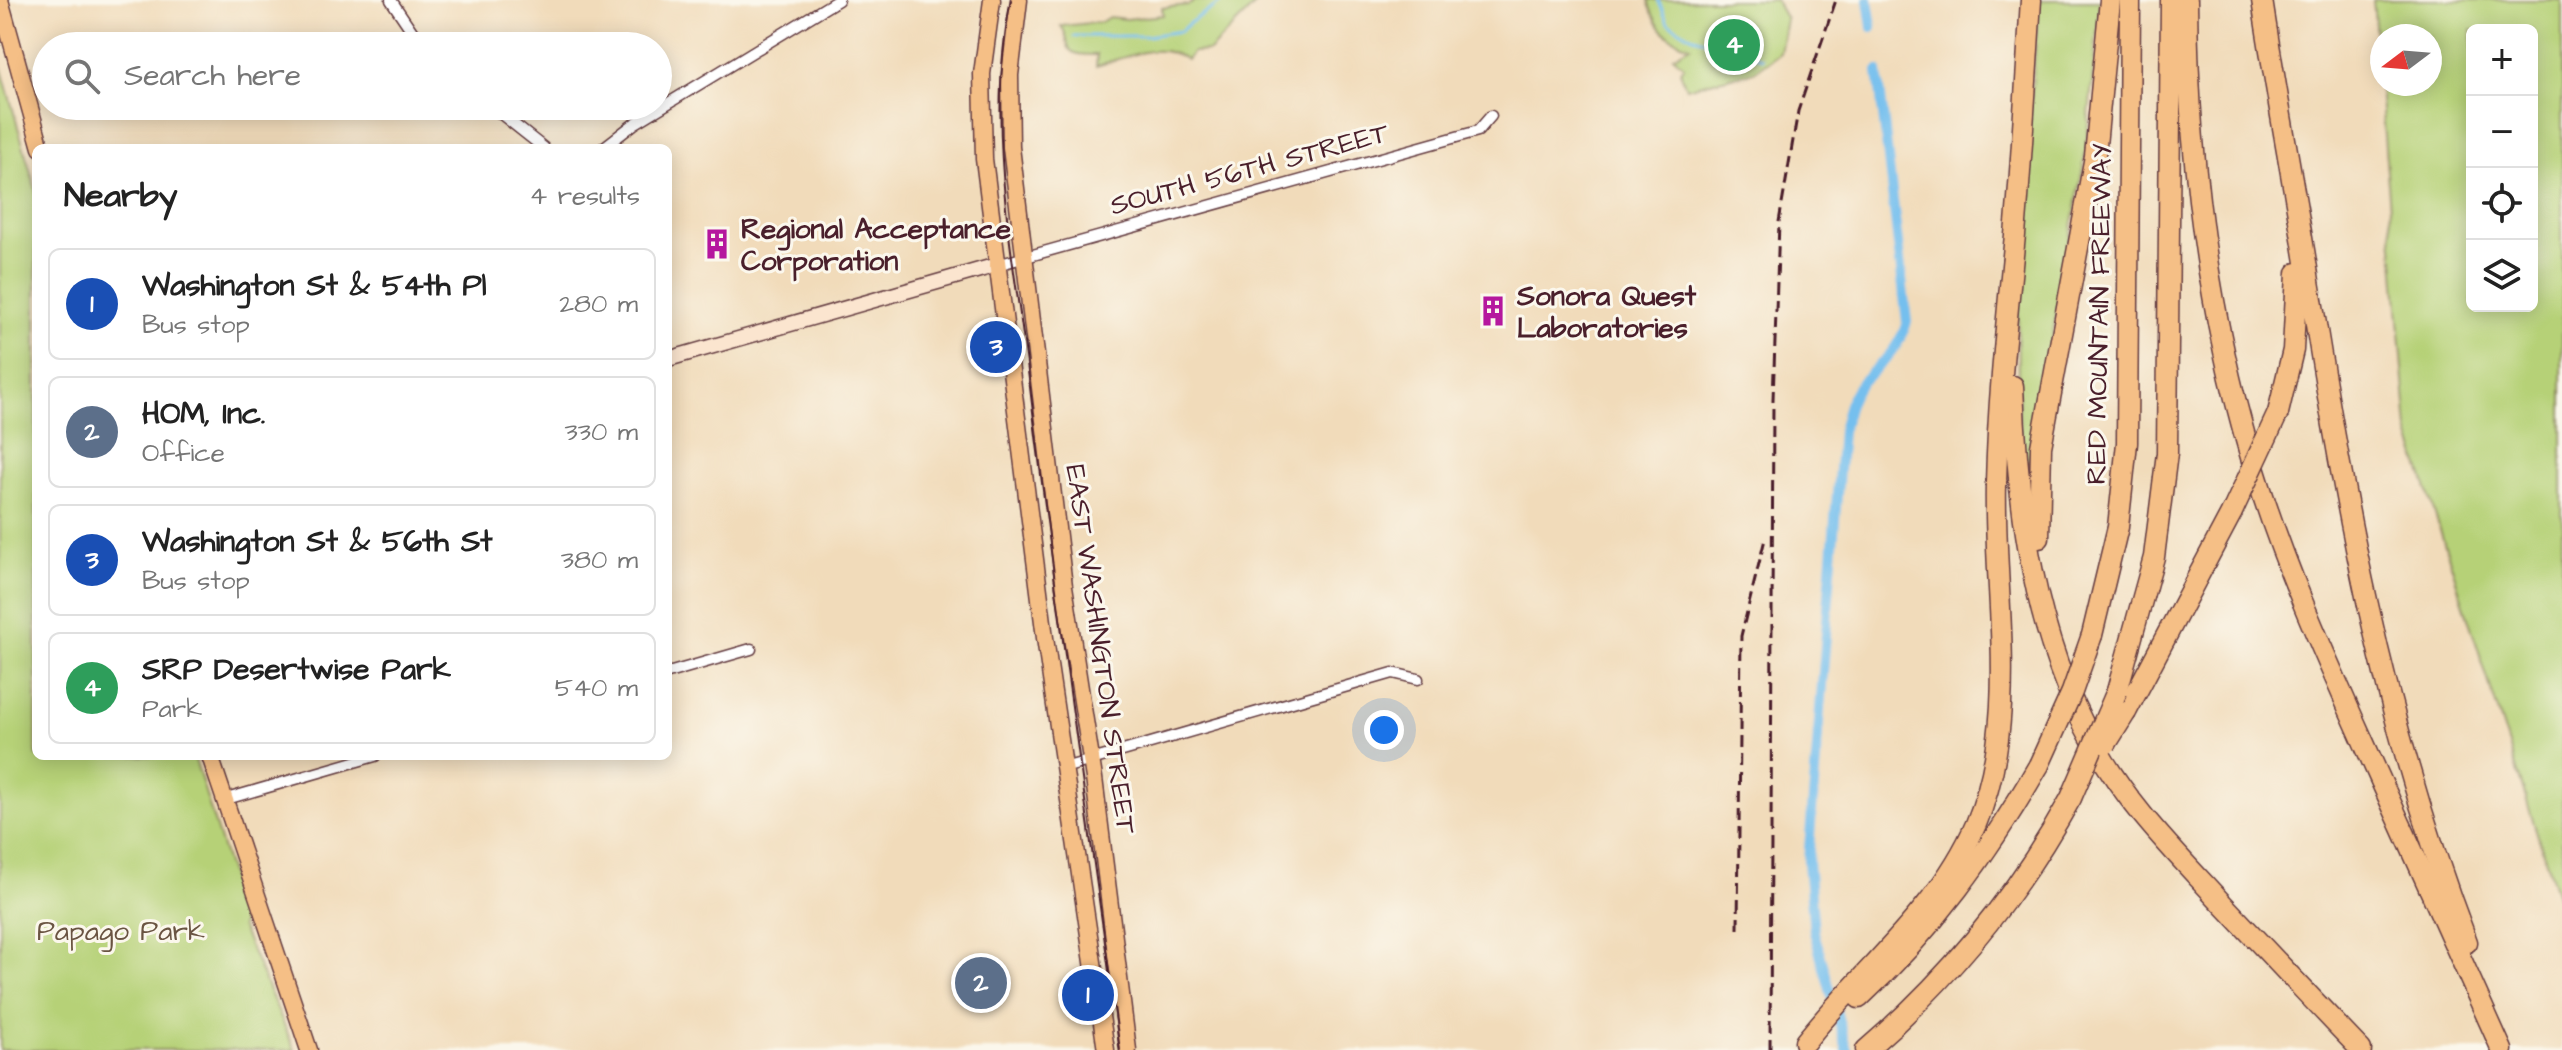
<!DOCTYPE html>
<html lang="en">
<head>
<meta charset="utf-8">
<style>
  :root { --surface:#fff; --page:#f2f2f2; --text:#222; --muted:#767676; --line:#e0e0e0; --accent:#b5179e }
  body { margin:0; font-family:"Architects Daughter",sans-serif; background:var(--page); color:var(--text) }
  .controls { position:absolute; right:24px; top:24px; display:grid; overflow:hidden; border-radius:12px; box-shadow:0 4px 20px #0003 }
  .controls button { width:72px; height:72px; display:grid; place-items:center; padding:0; border:0; border-bottom:2px solid var(--line); background:var(--surface); color:var(--text); font:40px sans-serif }
  .compass { position:absolute; left:2370px; top:24px; width:72px; height:72px; border-radius:50%; background:var(--surface); box-shadow:0 4px 20px #0003; rotate:254deg }
  .you { position:absolute; left:1384px; top:730px; width:28px; height:28px; margin:-20px; border:6px solid #fff; border-radius:50%; background:#1a73e8; box-shadow:0 0 0 12px #1a73e833 }
  .badge { display:grid; place-items:center; width:52px; height:52px; border-radius:50%; background:var(--accent); color:#fff; font-size:26px; font-weight:700 }
  .pin { position:absolute; translate:-50% -50%; border:4px solid #fff; box-shadow:0 2px 8px #0006 }
  .list { margin:0; padding:0; list-style:none }
  h2 { display:flex; justify-content:space-between; align-items:center; height:104px; margin:0; padding:0 32px; font-size:34px }
  h2 small { font-size:26px; font-weight:400; color:var(--muted) }
  .list li { display:grid; grid-template-columns:52px 1fr auto; gap:24px; align-items:center; box-sizing:border-box; height:112px; margin:0 16px 16px; padding:0 16px; border:2px solid var(--line); border-radius:12px }
  .list b { display:block; font-size:30px; white-space:nowrap }
  .list p { margin:0; font-size:26px; white-space:nowrap; color:var(--muted) }
  .list em { font-size:26px; font-style:normal; color:var(--muted) }
  .icon { flex:none; width:44px; height:44px; fill:none; stroke:currentColor; stroke-width:2; stroke-linecap:round; stroke-linejoin:round }
  .map { position:relative; flex:none; width:2562px; height:1050px; overflow:hidden }
  .search { position:absolute; background:var(--surface); box-shadow:0 4px 20px #0003; left:32px; top:32px; width:640px; height:88px; display:flex; align-items:center; gap:20px; box-sizing:border-box; padding:0 28px; border-radius:44px; color:var(--muted); font-size:30px }
  .panel { position:absolute; background:var(--surface); box-shadow:0 4px 20px #0003; left:32px; top:144px; width:640px; height:616px; border-radius:12px }
  .map>svg:first-child { display:block }
</style>
</head>
<body>
<div class="map">
<svg width="2562" height="1050" viewBox="0 0 2562 1050">
  <rect width="100%" height="100%" fill="#fbf7ec"/>
  <filter id="ink" filterUnits="userSpaceOnUse"><feTurbulence type="fractalNoise" baseFrequency=".0125" numOctaves="2"/><feDisplacementMap in="SourceGraphic" scale="16" xChannelSelector="R" yChannelSelector="G"/><feConvolveMatrix kernelMatrix="1 2 1 2 8 2 1 2 1" color-interpolation-filters="sRGB"/></filter>
  <filter id="wash" filterUnits="userSpaceOnUse"><feTurbulence type="fractalNoise" baseFrequency=".006" numOctaves="4" result="noise"/><feDisplacementMap in="SourceGraphic" scale="32" xChannelSelector="R" yChannelSelector="G"/><feGaussianBlur stdDeviation="1.8" result="paint"/><feColorMatrix in="noise" values="0 0 0 0 0 0 0 0 0 0 0 0 0 0 0 0 0 1.4 0 .05"/><feComposite in="paint" operator="in"/></filter>
  <g filter="url(#wash)">
    <rect width="100%" height="100%" fill="#f1dbba"/>
    <g fill="#b6d177" stroke="#807851" stroke-width="2" fill-rule="evenodd">
      <path d="M 1196,0 L 1259,1 L 1209,51 L 1193,52 L 1187,60 C 1158,40 1128,57 1096,66 L 1097,55 C 1056,56 1075,44 1061,26 L 1101,22 L 1109,17 L 1126,19 L 1163,15 L 1162,8 L 1188,5 Z"/>
      <path d="M 1648,0 L 1775,0 L 1786,19 L 1780,53 L 1755,71 L 1686,88 L 1680,71 L 1684,66 L 1673,56 L 1690,46 C 1665,38 1655,26 1648,0 Z"/>
      <path d="M 2039,0 L 2100,0 L 2085,156 L 2029,463 L 2022,463 C 2009,309 2028,154 2039,0 Z"/>
      <path d="M 2373,0 L 2562,0 L 2562,911 L 2408,430 ZM 2472,30 L 2532,30 L 2532,306 L 2472,306 ZM 2430,36 L 2430,84 L 2382,84 L 2382,36 Z"/>
      <path d="M 0,63 L 36,191 L 36,756 L 194,756 L 244,919 L 241,926 L 295,1050 L 0,1050 Z"/>
    </g>
    <g fill="none" stroke-linecap="round" stroke-linejoin="round">
      <g stroke="#75bfee" stroke-width="3">
        <path d="M 1658,0 L 1668,23 L 1691,36 L 1762,58"/>
        <path d="M 1074,36 L 1147,36 L 1181,31 C 1192,18 1210,12 1223,0"/>
      </g>
      <g stroke="#75bfee" stroke-width="10">
        <path d="M 1868,0 L 1872,27"/>
        <path d="M 1847,1050 L 1814,932 L 1808,862 L 1842,431 C 1846,415 1849,396 1861,383 C 1883,360 1896,355 1907,322 L 1878,71"/>
      </g>
    </g>
  </g>
  <g filter="url(#ink)">
    <g fill="none" stroke-linecap="round" stroke-linejoin="round">
      <g stroke="#633b40" stroke-width="13">
        <g id="street">
          <path d="M 391,0 L 422,46"/>
          <path d="M 491,106 L 544,148"/>
          <path d="M 603,148 L 634,124 L 838,0"/>
          <path d="M 997,265 L 1478,131 L 1491,116"/>
          <path d="M 668,673 L 751,649"/>
          <path d="M 1064,768 L 1393,673 L 1418,679"/>
          <path d="M 223,800 L 375,756"/>
        </g>
      </g>
      <g stroke="#633b40" stroke-width="17">
        <path id="secondary" d="M 668,359 L 997,265"/>
      </g>
      <g stroke="#633b40" stroke-width="19">
        <g id="primary">
          <path d="M 0,0 L 41,148"/>
          <path d="M 992,0 L 982,74 L 984,159 L 1045,638 L 1106,1050"/>
          <path d="M 1019,0 L 1010,75 L 1011,147 L 1064,586 L 1094,778 L 1128,1050"/>
          <path d="M 210,756 L 309,1050"/>
        </g>
      </g>
      <g stroke="#633b40" stroke-width="23">
        <g id="highway">
          <path d="M 2187,0 C 2188,153 2207,307 2250,454 C 2280,557 2324,654 2368,752 C 2413,851 2457,951 2502,1050"/>
          <path d="M 2262,0 C 2275,86 2291,171 2305,256 C 2343,495 2380,715 2467,942"/>
          <path d="M 2013,386 C 2017,507 2034,637 2094,744 C 2126,803 2174,851 2219,900 C 2266,950 2313,1000 2361,1050"/>
          <path d="M 2278,413 L 2293,350 L 2297,273"/>
          <path d="M 2039,538 L 2041,447 L 2095,156 L 2110,0"/>
          <path d="M 2092,635 L 2118,527 L 2127,443 L 2130,0"/>
          <path d="M 2117,691 L 2154,557 L 2167,453 L 2171,0"/>
          <path d="M 2126,712 L 2232,512"/>
          <path d="M 1859,998 C 1933,930 1988,853 2039,765"/>
          <path d="M 1805,1042 C 1862,970 1939,910 1976,824 C 2021,717 1993,595 1996,483 C 1998,400 2007,318 2015,235 C 2022,157 2026,78 2031,0"/>
          <path d="M 1866,1050 C 1949,979 2018,894 2071,798"/>
        </g>
      </g>
      <use href="#street" stroke="#fff" stroke-width="10"/>
      <use href="#secondary" stroke="#fbe5cf" stroke-width="14"/>
      <use href="#primary" stroke="#f5bf86" stroke-width="16"/>
      <use href="#highway" stroke="#f5bf86" stroke-width="20"/>
      <path stroke="#4a1f2b" stroke-width="2" d="M 1011,0 C 985,125 1013,255 1029,379 C 1056,603 1089,826 1120,1050"/>
      <g stroke="#4a1f2b" stroke-width="3" stroke-dasharray="12 6" stroke-linecap="butt">
        <path d="M 1738,929 L 1741,636 L 1765,539"/>
        <path d="M 1770,1050 L 1773,400 L 1779,222 L 1798,111 L 1836,0"/>
      </g>
      <g stroke="#633b40" stroke-width="23" stroke-linecap="butt">
        <g id="highway-bridge">
          <path d="M 2232,512 L 2278,413"/>
          <path d="M 2106,744 L 2126,712"/>
          <path d="M 2039,765 L 2072,692 L 2092,635"/>
          <path d="M 2071,798 L 2117,691"/>
        </g>
      </g>
      <use href="#highway-bridge" stroke="#f5bf86" stroke-width="20"/>
    </g>
  </g>
  <defs>
    <g id="building-bare" transform="scale(2.4)"><path d="M-4-6H4V6H1V3H-1V6H-4ZM-2.5-4.3h1.7v1.8h-1.7ZM.8-4.3h1.7v1.8H.8ZM-2.5-1h1.7V.8h-1.7ZM.8-1h1.7V.8H.8Z" fill="#b5179e" stroke="#fbf7ec" stroke-width="2.5" paint-order="stroke"/></g>
  </defs>
  <g fill-rule="evenodd">
    <use href="#building-bare" x="717" y="244"/>
    <use href="#building-bare" x="1493" y="311"/>
  </g>
  <g text-anchor="middle" stroke-width="6" stroke-linejoin="round" paint-order="stroke">
    <g font-size="28" fill="#4a1f2b" stroke="#fbf7ec">
      <text transform="translate(1249 168) rotate(-15)" y="10">SOUTH 56TH STREET</text>
      <text transform="translate(2098 314) rotate(-89)" y="10">RED MOUNTAIN FREEWAY</text>
      <text transform="translate(1102 649) rotate(82)" y="10">EAST WASHINGTON STREET</text>
    </g>
    <g font-size="28" font-weight="bold" fill="#4a1f2b" stroke="#fbf7ec" text-anchor="start">
      <text x="741" y="238">Regional Acceptance<tspan x="741" dy="32">Corporation</tspan></text>
      <text x="1517" y="305">Sonora Quest<tspan x="1517" dy="32">Laboratories</tspan></text>
    </g>
    <g font-size="28" fill="#6a5442" stroke="#fbf7ec">
      <text x="121" y="940">Papago Park</text>
    </g>
  </g>
</svg>
<div class="controls">
<button>+</button>
<button>−</button>
<button><svg class="icon" aria-label="locate" viewBox="0 0 24 24"><circle cx="12" cy="12" r="6"/><path d="M12 2v4M12 18v4M2 12h4M18 12h4"/></svg></button>
<button><svg class="icon" aria-label="layers" viewBox="0 0 24 24"><path d="M12 4l9 5-9 5-9-5zM3 14l9 5 9-5"/></svg></button>
</div>
<svg class="compass" viewBox="-18 -18 36 36"><path d="M0-13l5 13h-10z" fill="#e53935"/><path d="M0 13l5-13h-10z" fill="#767676"/></svg>
<div class="you"></div>
<div class="pin badge" style="left:1088px;top:995px;background:#1a4fb4">1</div>
<div class="pin badge" style="left:981px;top:983px;background:#5c6f8a">2</div>
<div class="pin badge" style="left:996px;top:347px;background:#1a4fb4">3</div>
<div class="pin badge" style="left:1734px;top:45px;background:#2e9e5b">4</div>
<div class="search"><svg class="icon" aria-label="search" viewBox="0 0 24 24"><circle cx="10" cy="10" r="6"/><path d="M15 15l6 6"/></svg>Search here</div>
<section class="panel">
<h2>Nearby<small>4 results</small></h2>
<ul class="list">
<li><span class="badge" style="background:#1a4fb4">1</span><div><b>Washington St &amp; 54th Pl</b><p>Bus stop</p></div><em>280 m</em></li>
<li><span class="badge" style="background:#5c6f8a">2</span><div><b>HOM, Inc.</b><p>Office</p></div><em>330 m</em></li>
<li><span class="badge" style="background:#1a4fb4">3</span><div><b>Washington St &amp; 56th St</b><p>Bus stop</p></div><em>380 m</em></li>
<li><span class="badge" style="background:#2e9e5b">4</span><div><b>SRP Desertwise Park</b><p>Park</p></div><em>540 m</em></li>
</ul>
</section>
</div>
</body>
</html>
